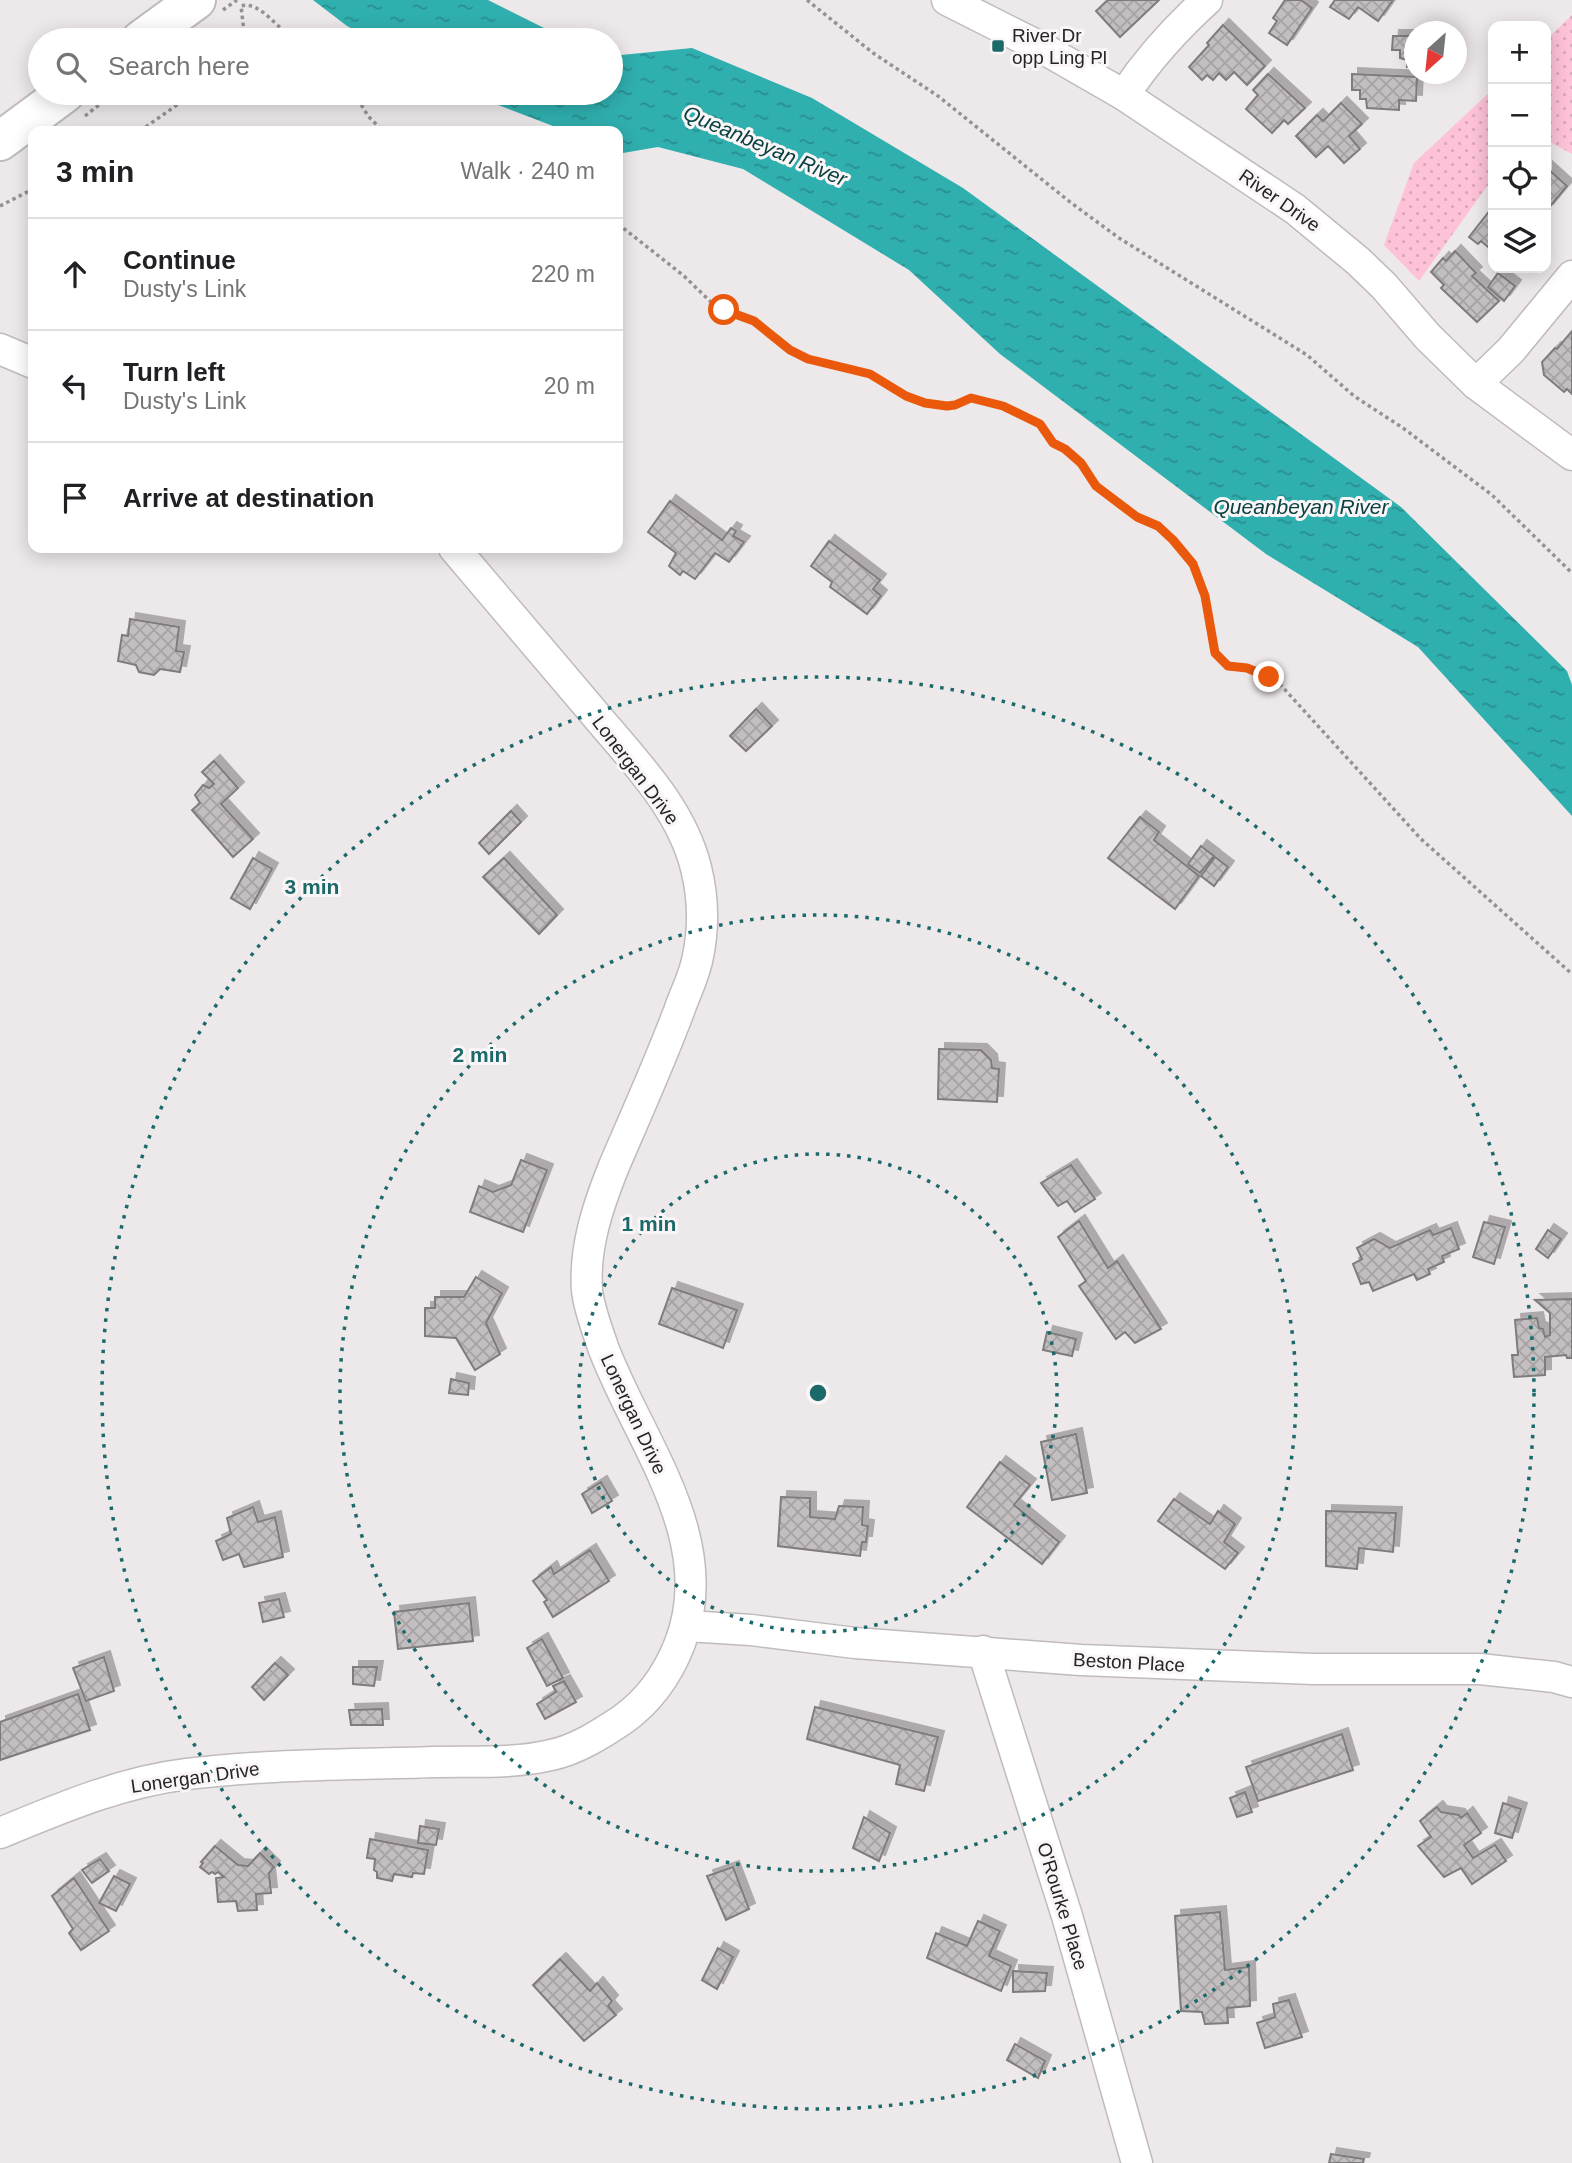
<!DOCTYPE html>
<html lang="en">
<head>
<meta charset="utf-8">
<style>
  :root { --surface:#fff; --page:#f2f2f2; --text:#202124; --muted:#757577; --line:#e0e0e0 }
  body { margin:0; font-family:Helvetica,sans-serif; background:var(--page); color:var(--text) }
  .controls { position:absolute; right:21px; top:21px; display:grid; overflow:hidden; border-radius:14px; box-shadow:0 4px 18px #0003 }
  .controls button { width:63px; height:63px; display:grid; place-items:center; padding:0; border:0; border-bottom:2px solid var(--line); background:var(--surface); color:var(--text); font:35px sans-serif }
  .compass { position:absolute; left:1404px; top:21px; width:63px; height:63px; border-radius:50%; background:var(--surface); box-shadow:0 4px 18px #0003; rotate:207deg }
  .stop { position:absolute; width:21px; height:21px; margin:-16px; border:5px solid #ea580c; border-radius:50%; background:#fff }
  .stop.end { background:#ea580c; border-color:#fff; box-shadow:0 2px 7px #0008 }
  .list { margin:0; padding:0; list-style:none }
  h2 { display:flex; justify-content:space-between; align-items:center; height:91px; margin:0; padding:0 28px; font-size:30px }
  h2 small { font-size:23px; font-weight:400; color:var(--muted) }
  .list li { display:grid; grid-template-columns:46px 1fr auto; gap:21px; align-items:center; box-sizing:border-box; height:112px; padding:0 28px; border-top:2px solid var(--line) }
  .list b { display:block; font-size:26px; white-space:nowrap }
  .list p { margin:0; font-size:23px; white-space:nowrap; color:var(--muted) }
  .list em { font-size:23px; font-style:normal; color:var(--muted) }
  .icon { flex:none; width:38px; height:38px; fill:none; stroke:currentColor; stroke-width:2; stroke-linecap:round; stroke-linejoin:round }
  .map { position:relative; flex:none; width:1572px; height:2163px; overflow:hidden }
  .search { position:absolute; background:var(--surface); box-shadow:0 4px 18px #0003; left:28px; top:28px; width:595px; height:77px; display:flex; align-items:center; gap:18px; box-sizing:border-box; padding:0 24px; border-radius:38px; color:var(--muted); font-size:26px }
  .panel { position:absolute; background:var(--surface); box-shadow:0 4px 18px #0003; left:28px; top:126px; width:595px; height:427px; border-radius:14px }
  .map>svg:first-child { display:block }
</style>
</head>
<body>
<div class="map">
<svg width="1572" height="2163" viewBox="0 0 1572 2163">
  <defs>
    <pattern id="park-dots" width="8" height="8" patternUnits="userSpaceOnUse" patternTransform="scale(1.75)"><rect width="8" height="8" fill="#fdc1d8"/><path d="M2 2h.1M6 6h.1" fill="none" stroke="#d9a6b9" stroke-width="1.8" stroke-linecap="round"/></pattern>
    <pattern id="water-ripples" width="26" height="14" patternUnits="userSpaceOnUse" patternTransform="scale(1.75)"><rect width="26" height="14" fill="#30afaf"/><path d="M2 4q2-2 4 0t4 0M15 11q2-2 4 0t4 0" fill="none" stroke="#298e8e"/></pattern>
    <pattern id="building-cross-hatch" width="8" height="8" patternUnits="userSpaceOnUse" patternTransform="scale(1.75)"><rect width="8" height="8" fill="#c3bec0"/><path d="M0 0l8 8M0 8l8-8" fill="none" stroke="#a7a3a5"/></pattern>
    <filter id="shadow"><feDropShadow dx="6" dy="-6" stdDeviation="0" flood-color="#0004"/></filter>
  </defs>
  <rect width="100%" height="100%" fill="#ede8ea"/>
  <g fill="url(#park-dots)">
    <path d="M 1572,15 L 1572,154 L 1546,140 L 1546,40 Z"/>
    <path d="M 1493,89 L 1493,178 L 1419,281 L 1384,245 L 1414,163 Z"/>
  </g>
  <g fill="url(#water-ripples)">
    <path d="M 313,0 L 488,0 L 568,40 L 373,40 L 347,26 Z"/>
    <path d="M 692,48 L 812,98 L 963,188 L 1401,507 L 1567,671 L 1572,685 L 1572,816 L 1418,647 L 1266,554 L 1000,354 L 909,270 L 743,169 L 658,147 L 623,153 L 618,151 L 618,131 L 566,131 L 467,93 L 611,93 L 611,56 Z"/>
  </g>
  <g fill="url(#building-cross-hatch)" stroke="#807c7d" stroke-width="2" filter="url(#shadow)">
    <path d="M 1108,0 L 1159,0 L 1120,37 L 1096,11 Z"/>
    <path d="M 1285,0 L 1301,0 L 1312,8 L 1287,45 L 1269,33 L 1277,21 L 1273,18 Z"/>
    <path d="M 1335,0 L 1393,0 L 1378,21 L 1358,7 L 1349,19 L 1330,7 Z"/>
    <path d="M 1223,25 L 1265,66 L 1247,85 L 1234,72 L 1226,80 L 1219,73 L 1213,80 L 1207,75 L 1202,80 L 1189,67 L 1209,45 L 1207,43 Z"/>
    <path d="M 1393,36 L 1414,36 L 1414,67 L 1407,67 L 1407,60 L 1400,58 L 1400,50 L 1392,50 Z"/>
    <path d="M 1268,74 L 1305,108 L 1288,124 L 1284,120 L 1272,133 L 1246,109 L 1258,95 L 1253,90 Z"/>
    <path d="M 1352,74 L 1417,77 L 1416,101 L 1399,100 L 1399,110 L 1367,108 L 1366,99 L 1360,99 L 1360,90 L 1352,90 Z"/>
    <path d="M 1341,103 L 1362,124 L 1349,136 L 1360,149 L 1344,163 L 1328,146 L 1316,157 L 1296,136 L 1317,115 L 1323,121 Z"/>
    <path d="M 1547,168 L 1567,186 L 1547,210 L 1546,209 Z"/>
    <path d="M 1491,209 L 1493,211 L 1493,251 L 1481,241 L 1478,244 L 1469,237 Z"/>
    <path d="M 1455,251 L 1476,273 L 1472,276 L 1499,301 L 1477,322 L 1441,288 L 1444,285 L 1431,272 L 1443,258 L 1446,261 Z"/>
    <path d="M 1498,273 L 1515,286 L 1504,301 L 1488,287 Z"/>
    <path d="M 1572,331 L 1572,394 L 1567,389 L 1564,392 L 1544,375 L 1542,362 L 1555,348 L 1557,349 Z"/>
    <path d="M 670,501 L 722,540 L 731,528 L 736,531 L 733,536 L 744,542 L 729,562 L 715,553 L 695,579 L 683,571 L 680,575 L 669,566 L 676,553 L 648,532 Z"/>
    <path d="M 829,541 L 880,580 L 873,589 L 881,596 L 867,614 L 830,587 L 832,582 L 811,566 Z"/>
    <path d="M 130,619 L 179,627 L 176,651 L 184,652 L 180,672 L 160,669 L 154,675 L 139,672 L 136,665 L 118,661 L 122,635 L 128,636 Z"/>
    <path d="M 756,709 L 772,726 L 746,751 L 730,736 Z"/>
    <path d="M 214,761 L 238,788 L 221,804 L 253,839 L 233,857 L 192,810 L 200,803 L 195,795 L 203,785 L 209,788 L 214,784 L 202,772 Z"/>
    <path d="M 511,811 L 521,822 L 489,854 L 479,843 Z"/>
    <path d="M 1140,817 L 1159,832 L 1154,840 L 1199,876 L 1175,909 L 1108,858 Z"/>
    <path d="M 1201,846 L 1214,856 L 1200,873 L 1188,864 Z"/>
    <path d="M 1215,857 L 1228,867 L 1214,886 L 1201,876 Z"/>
    <path d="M 253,858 L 272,869 L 250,909 L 231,898 Z"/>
    <path d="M 504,858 L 557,915 L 539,934 L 483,877 Z"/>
    <path d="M 939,1049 L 981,1050 L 991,1060 L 992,1068 L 999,1069 L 997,1102 L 938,1099 Z"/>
    <path d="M 521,1160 L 547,1170 L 523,1232 L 470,1212 L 479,1186 L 493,1192 L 511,1185 Z"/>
    <path d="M 1071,1165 L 1095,1199 L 1075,1212 L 1067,1201 L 1058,1206 L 1041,1183 Z"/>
    <path d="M 1079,1221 L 1108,1268 L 1117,1261 L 1161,1329 L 1135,1343 L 1125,1332 L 1116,1339 L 1079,1286 L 1086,1281 L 1058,1237 Z"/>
    <path d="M 1484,1222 L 1505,1227 L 1494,1264 L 1473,1257 Z"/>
    <path d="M 1451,1228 L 1459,1249 L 1442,1256 L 1444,1262 L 1428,1269 L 1430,1274 L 1417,1280 L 1414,1274 L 1373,1291 L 1369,1282 L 1361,1284 L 1353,1264 L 1362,1259 L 1357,1248 L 1374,1239 L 1390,1248 L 1430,1230 L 1433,1235 Z"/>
    <path d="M 1548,1230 L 1561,1239 L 1548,1258 L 1536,1249 Z"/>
    <path d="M 476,1277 L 502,1293 L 486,1323 L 500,1354 L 475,1370 L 456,1338 L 425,1336 L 425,1308 L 435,1308 L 435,1297 L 464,1297 Z"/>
    <path d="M 672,1288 L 737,1310 L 723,1348 L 659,1324 Z"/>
    <path d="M 1572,1299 L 1572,1358 L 1567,1358 L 1566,1355 L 1545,1357 L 1545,1375 L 1514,1377 L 1512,1355 L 1518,1355 L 1515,1320 L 1537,1318 L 1539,1328 L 1543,1329 L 1545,1337 L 1550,1335 L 1550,1313 L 1535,1300 Z"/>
    <path d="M 1047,1332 L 1076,1339 L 1072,1356 L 1043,1350 Z"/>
    <path d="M 451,1379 L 469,1383 L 468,1395 L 449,1393 Z"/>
    <path d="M 1076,1434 L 1087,1493 L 1052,1500 L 1041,1442 Z"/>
    <path d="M 1000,1462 L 1030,1485 L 1014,1505 L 1059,1542 L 1042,1564 L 967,1507 Z"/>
    <path d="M 601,1482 L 612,1501 L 592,1513 L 582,1494 Z"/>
    <path d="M 781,1497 L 810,1498 L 810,1517 L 835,1519 L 839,1506 L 863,1507 L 862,1525 L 868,1526 L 866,1542 L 862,1542 L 860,1556 L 778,1546 Z"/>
    <path d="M 1174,1499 L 1210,1524 L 1218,1511 L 1235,1524 L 1224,1542 L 1238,1553 L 1225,1569 L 1158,1521 Z"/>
    <path d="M 253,1507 L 258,1522 L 275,1517 L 283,1557 L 244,1567 L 239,1554 L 223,1560 L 216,1541 L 231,1534 L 227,1518 Z"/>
    <path d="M 1326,1511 L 1396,1513 L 1393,1552 L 1359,1548 L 1357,1569 L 1326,1566 Z"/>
    <path d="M 590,1550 L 609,1581 L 553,1617 L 544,1602 L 547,1600 L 533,1581 L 551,1567 L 554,1574 Z"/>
    <path d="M 279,1599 L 284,1617 L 263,1622 L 259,1603 Z"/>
    <path d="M 469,1603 L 473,1641 L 398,1649 L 394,1612 Z"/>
    <path d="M 542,1639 L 563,1678 L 547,1686 L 527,1648 Z"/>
    <path d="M 104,1657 L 114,1691 L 86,1701 L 73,1668 Z"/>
    <path d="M 275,1663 L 288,1675 L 264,1700 L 252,1687 Z"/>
    <path d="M 353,1667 L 377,1667 L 374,1686 L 353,1684 Z"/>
    <path d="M 564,1681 L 576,1702 L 545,1719 L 537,1704 L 556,1692 L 553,1686 Z"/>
    <path d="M 78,1694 L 90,1730 L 0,1760 L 0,1722 Z"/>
    <path d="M 815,1707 L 938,1737 L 924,1791 L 896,1784 L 900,1765 L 807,1739 Z"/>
    <path d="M 382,1709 L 383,1725 L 351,1725 L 349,1710 Z"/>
    <path d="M 1342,1734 L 1353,1770 L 1258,1801 L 1246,1767 Z"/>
    <path d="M 1245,1792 L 1252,1812 L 1237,1817 L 1230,1798 Z"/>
    <path d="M 1503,1803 L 1521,1809 L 1512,1838 L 1495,1833 Z"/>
    <path d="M 1437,1807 L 1441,1812 L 1459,1815 L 1461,1818 L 1467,1813 L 1481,1833 L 1464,1845 L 1473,1858 L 1495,1845 L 1506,1861 L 1472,1884 L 1461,1868 L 1444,1877 L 1418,1846 L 1431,1837 L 1420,1821 Z"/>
    <path d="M 864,1817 L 890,1833 L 879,1861 L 853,1848 Z"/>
    <path d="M 420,1826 L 439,1829 L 436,1845 L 418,1843 Z"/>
    <path d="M 370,1839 L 428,1850 L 424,1874 L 413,1873 L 412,1877 L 394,1874 L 392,1881 L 377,1878 L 377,1872 L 374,1870 L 375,1859 L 367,1858 Z"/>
    <path d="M 215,1846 L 238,1865 L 248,1866 L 260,1853 L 274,1867 L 269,1873 L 271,1893 L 256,1894 L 257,1910 L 238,1911 L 236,1901 L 218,1902 L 216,1878 L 224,1877 L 218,1872 L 215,1874 L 212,1872 L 209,1874 L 200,1867 L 203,1863 L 201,1862 Z"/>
    <path d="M 100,1859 L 109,1871 L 92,1883 L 82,1870 Z"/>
    <path d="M 733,1867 L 749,1909 L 726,1920 L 707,1876 Z"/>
    <path d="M 114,1876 L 130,1884 L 116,1911 L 99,1903 Z"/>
    <path d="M 74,1878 L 109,1931 L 81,1950 L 69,1933 L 73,1929 L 52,1896 Z"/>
    <path d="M 1220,1912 L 1225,1970 L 1249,1967 L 1250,2006 L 1227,2008 L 1228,2023 L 1205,2024 L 1202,2012 L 1181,2011 L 1175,1916 Z"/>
    <path d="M 978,1921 L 1000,1931 L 989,1956 L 1011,1966 L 1001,1991 L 927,1958 L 936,1933 L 967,1946 Z"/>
    <path d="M 718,1948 L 733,1957 L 717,1989 L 702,1980 Z"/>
    <path d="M 560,1959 L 590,1991 L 597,1983 L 612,2001 L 608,2006 L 616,2015 L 584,2041 L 533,1985 Z"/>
    <path d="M 1013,1971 L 1047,1973 L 1045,1991 L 1013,1992 Z"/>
    <path d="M 1289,2000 L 1302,2037 L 1265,2048 L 1257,2023 L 1275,2017 L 1273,2004 Z"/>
    <path d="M 1015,2044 L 1045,2061 L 1038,2078 L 1007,2060 Z"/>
    <path d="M 1331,2154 L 1364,2159 L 1363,2163 L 1329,2163 Z"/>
  </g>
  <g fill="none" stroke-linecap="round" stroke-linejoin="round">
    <g stroke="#c0bbbd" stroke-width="33">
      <g id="minor">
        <path d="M 947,0 L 1044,49 L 1124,95 L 1295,209 L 1358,261 L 1384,286 L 1428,337 L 1476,384 L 1572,455"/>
        <path d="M 1124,95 C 1148,59 1175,29 1207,0"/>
        <path d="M 0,349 L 33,363"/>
        <path d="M 1476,384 L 1511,350 L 1572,276"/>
        <path d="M 687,1626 L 751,1630 L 855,1643 L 1081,1660 L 1313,1669 L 1480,1669 L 1554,1677 L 1572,1682"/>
        <path d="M 983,1651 L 1067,1916 L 1137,2163"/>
        <path d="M 0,1833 C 61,1808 121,1782 187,1774 C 269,1764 352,1765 433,1762 C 472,1761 514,1764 551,1755 C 576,1750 601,1734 622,1720 C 649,1701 668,1674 680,1643 C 720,1538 638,1441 603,1347 C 597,1329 589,1309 587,1290 C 584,1247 598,1206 614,1166 C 636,1115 659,1064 679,1011 C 685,993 695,975 698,956 C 704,927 703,896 696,868 C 681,807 633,760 594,713 C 548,658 500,603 454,548"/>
      </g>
    </g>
    <g stroke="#c0bbbd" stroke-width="42">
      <g id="major">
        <path d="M 141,40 L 196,0"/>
        <path d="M 0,141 L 65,93"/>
      </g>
    </g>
    <g stroke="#969294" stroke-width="3.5" stroke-dasharray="3.5 3.5" stroke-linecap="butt">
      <path d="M 807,0 L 873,53 L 938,96 L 1070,202 L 1119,238 L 1307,355 L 1354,396 L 1403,428 L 1492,495 L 1572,573"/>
      <path d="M 223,10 L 237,0"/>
      <path d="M 245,40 L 241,6 C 261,0 278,32 296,38"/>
      <path d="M 291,40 L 306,38 L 318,40"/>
      <path d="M 354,93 L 368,116 L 383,131"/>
      <path d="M 85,116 L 114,93"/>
      <path d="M 140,131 L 194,93"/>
      <path d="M 0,206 L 33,189"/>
      <path d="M 618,224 L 684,276 L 714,305 L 754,321 L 798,354 L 808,359 L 870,374 L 906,396 L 925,403 L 955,406 L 971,398 L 1003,406 L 1040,424 L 1053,443 L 1064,449 L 1081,463 L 1096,487 L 1137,517 L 1158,526 L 1173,540 L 1193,564 L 1205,596 L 1215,653 L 1228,666 L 1259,671 L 1277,681 L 1421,839 L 1572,974"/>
    </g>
    <use href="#minor" stroke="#fff" stroke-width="30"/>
    <use href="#major" stroke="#fff" stroke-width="38"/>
  </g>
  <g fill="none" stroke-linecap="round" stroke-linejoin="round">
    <path stroke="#ea580c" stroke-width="9" d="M 724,310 L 754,321 L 790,350 L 808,359 L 870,374 L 906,396 L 925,403 L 947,406 L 955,405 L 971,398 L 1003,406 L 1040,424 L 1053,443 L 1065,449 L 1081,463 L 1096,486 L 1137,517 L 1158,526 L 1173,540 L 1193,564 L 1205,596 L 1215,653 L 1228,666 L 1247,668 L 1269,677"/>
  </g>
  <g fill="none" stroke="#1c6969" stroke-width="3.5" stroke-dasharray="3.5 7">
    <circle cx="818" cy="1393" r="239"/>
    <circle cx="818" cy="1393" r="478"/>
    <circle cx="818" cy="1393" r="716"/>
  </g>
  <rect fill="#1c6969" stroke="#faf5f7" stroke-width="2.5" x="991" y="39" width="14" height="14" rx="3.5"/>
  <g text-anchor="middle" stroke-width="6" stroke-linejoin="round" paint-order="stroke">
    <g font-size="19" fill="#262525" stroke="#faf5f7" text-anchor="start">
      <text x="1012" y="42">River Dr<tspan x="1012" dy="22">opp Ling Pl</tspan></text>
    </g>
    <g font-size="19" fill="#262525" stroke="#faf5f7">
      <text transform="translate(1280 200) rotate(35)" y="7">River Drive</text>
      <text transform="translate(636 770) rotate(53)" y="7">Lonergan Drive</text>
      <text transform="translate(634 1414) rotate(65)" y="7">Lonergan Drive</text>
      <text transform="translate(1129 1662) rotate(3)" y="7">Beston Place</text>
      <text transform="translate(195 1777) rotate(-8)" y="7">Lonergan Drive</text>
      <text transform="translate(1063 1906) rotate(73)" y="7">O'Rourke Place</text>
    </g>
    <g font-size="21" font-style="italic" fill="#0a4242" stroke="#faf5f7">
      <text transform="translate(765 146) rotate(23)" y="7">Queanbeyan River</text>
      <text x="1301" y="514">Queanbeyan River</text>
    </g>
  </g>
  <circle cx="818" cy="1393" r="10" fill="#1c6969" stroke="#faf5f7" stroke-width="3.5"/>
  <g font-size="21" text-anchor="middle" font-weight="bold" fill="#1c6969" stroke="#faf5f7" stroke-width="6" stroke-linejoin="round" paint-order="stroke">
    <text x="312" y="894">3 min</text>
    <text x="480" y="1062">2 min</text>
    <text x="649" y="1231">1 min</text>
  </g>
</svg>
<div class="controls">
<button>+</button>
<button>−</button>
<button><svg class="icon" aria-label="locate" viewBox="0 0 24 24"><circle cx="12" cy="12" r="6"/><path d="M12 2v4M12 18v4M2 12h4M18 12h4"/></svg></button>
<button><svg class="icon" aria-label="layers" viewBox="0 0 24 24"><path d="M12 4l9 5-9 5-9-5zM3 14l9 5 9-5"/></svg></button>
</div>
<svg class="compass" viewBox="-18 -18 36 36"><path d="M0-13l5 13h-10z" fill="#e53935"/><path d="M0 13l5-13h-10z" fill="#757577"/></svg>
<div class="stop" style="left:724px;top:310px"></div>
<div class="stop end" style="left:1269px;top:677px"></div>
<div class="search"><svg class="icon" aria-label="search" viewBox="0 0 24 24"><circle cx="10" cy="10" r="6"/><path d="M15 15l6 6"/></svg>Search here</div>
<section class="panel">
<h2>3 min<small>Walk · 240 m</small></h2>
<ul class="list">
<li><svg class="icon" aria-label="ahead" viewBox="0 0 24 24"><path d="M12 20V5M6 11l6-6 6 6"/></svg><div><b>Continue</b><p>Dusty's Link</p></div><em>220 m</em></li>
<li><svg class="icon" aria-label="left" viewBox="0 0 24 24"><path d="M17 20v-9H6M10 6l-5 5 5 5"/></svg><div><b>Turn left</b><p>Dusty's Link</p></div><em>20 m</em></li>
<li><svg class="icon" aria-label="arrive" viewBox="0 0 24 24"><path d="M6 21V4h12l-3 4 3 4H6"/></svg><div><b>Arrive at destination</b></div></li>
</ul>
</section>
</div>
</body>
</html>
